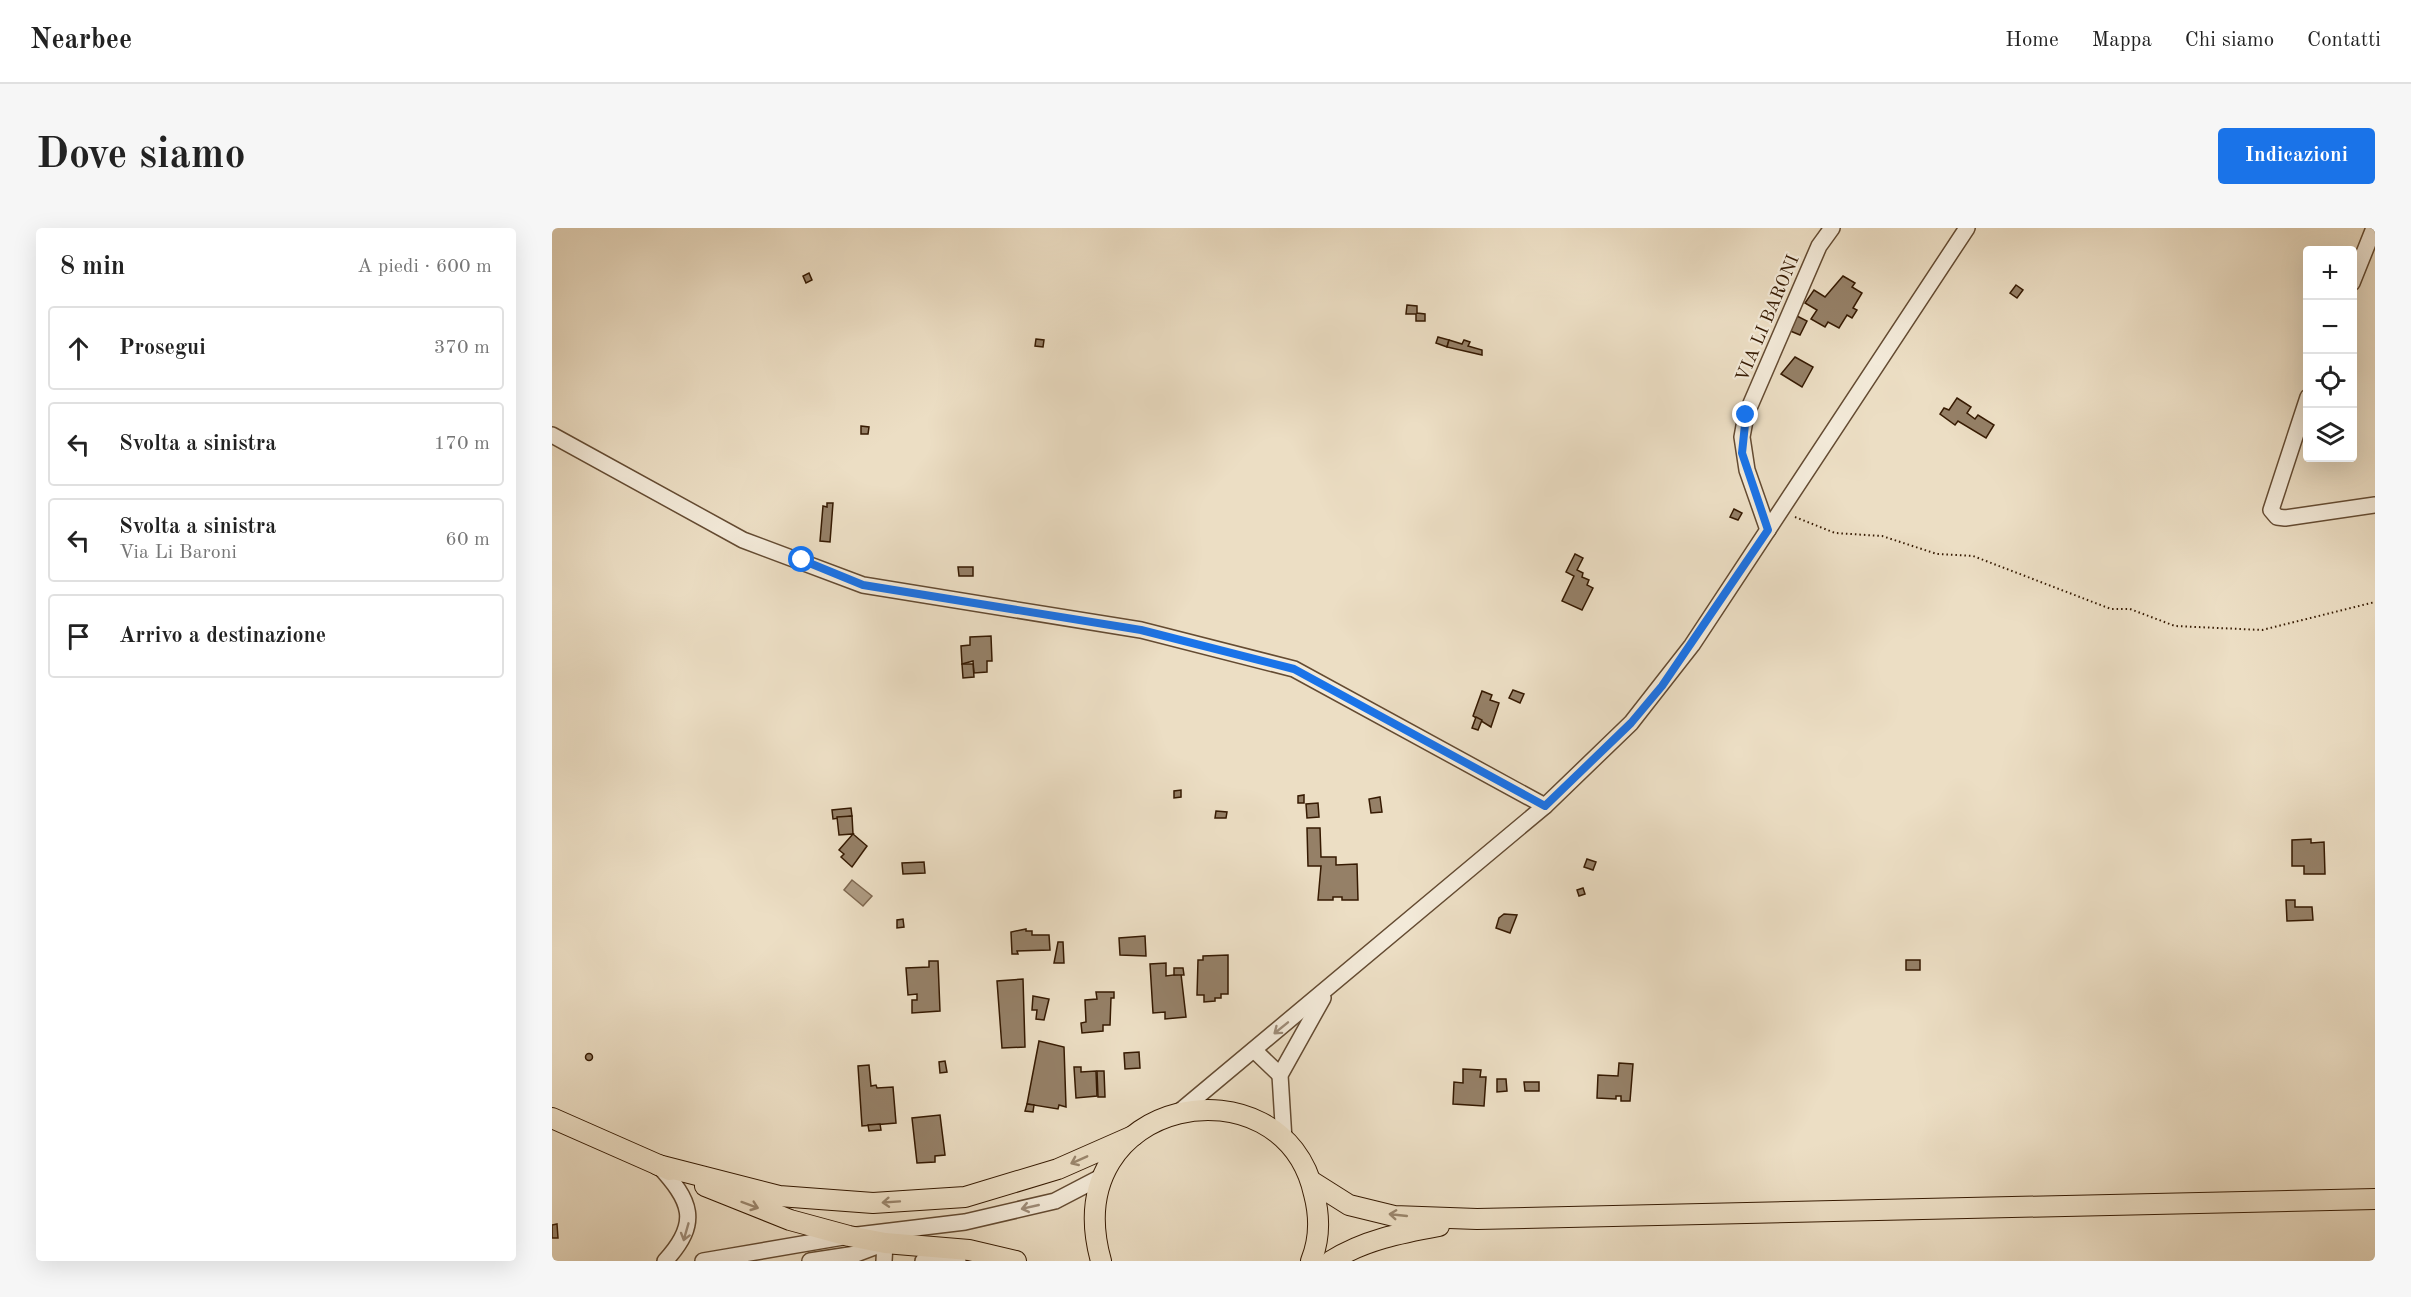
<!DOCTYPE html>
<html lang="it">
<head>
<meta charset="utf-8">
<style>
  :root { --surface:#fff; --page:#f6f6f6; --text:#222; --muted:#767676; --line:#e0e0e0; --accent:#1a73e8 }
  body { margin:0; font-family:"Old Standard TT",serif; background:var(--page); color:var(--text) }
  .controls { position:absolute; right:18px; top:18px; display:grid; overflow:hidden; border-radius:6px; box-shadow:0 6px 24px #0002 }
  .controls button { width:54px; height:54px; display:grid; place-items:center; padding:0; border:0; border-bottom:2px solid var(--line); background:var(--surface); color:var(--text); font:30px sans-serif }
  .stop { position:absolute; width:18px; height:18px; margin:-14px; border:4px solid #1a73e8; border-radius:50%; background:#fff }
  .stop.end { background:#1a73e8; border-color:#fff; box-shadow:0 2px 6px #0008 }
  .list { margin:0; padding:0; list-style:none }
  h2 { display:flex; justify-content:space-between; align-items:center; height:78px; margin:0; padding:0 24px; font-size:26px }
  h2 small { font-size:20px; font-weight:400; color:var(--muted) }
  .list li { display:grid; grid-template-columns:39px 1fr auto; gap:18px; align-items:center; box-sizing:border-box; height:84px; margin:0 12px 12px; padding:0 12px; border:2px solid var(--line); border-radius:6px }
  .list b { display:block; font-size:22px; white-space:nowrap }
  .list p { margin:0; font-size:20px; white-space:nowrap; color:var(--muted) }
  .list em { font-size:20px; font-style:normal; color:var(--muted) }
  .icon { flex:none; width:33px; height:33px; fill:none; stroke:currentColor; stroke-width:2; stroke-linecap:round; stroke-linejoin:round }
  .map { position:relative; flex:none; width:1823px; height:1033px; overflow:hidden; border-radius:6px }
  header { display:flex; align-items:center; gap:36px; box-sizing:border-box; height:84px; padding:0 30px; background:var(--surface); border-bottom:2px solid var(--line) }
  header strong { font-size:28px }
  nav { display:flex; gap:33px; margin-inline-start:auto; font-size:21px }
  .intro { display:flex; align-items:center; justify-content:space-between; box-sizing:border-box; height:144px; padding:0 36px }
  h1 { margin:0; font-size:42px }
  .button { padding:15px 27px; border-radius:6px; background:var(--accent); color:#fff; font-size:21px; font-weight:700 }
  main { display:flex; gap:36px; padding:0 36px }
  aside { flex:1; background:var(--surface); border-radius:6px; box-shadow:0 6px 24px #0002 }
  .map>svg:first-child { display:block }
</style>
</head>
<body>
<header>
<strong>Nearbee</strong>
<nav><a>Home</a><a>Mappa</a><a>Chi siamo</a><a>Contatti</a></nav>
</header>
<div class="intro"><h1>Dove siamo</h1><a class="button">Indicazioni</a></div>
<main>
<aside>
<h2>8 min<small>A piedi · 600 m</small></h2>
<ul class="list">
<li><svg class="icon" aria-label="ahead" viewBox="0 0 24 24"><path d="M12 20V5M6 11l6-6 6 6"/></svg><div><b>Prosegui</b></div><em>370 m</em></li>
<li><svg class="icon" aria-label="left" viewBox="0 0 24 24"><path d="M17 20v-9H6M10 6l-5 5 5 5"/></svg><div><b>Svolta a sinistra</b></div><em>170 m</em></li>
<li><svg class="icon" aria-label="left" viewBox="0 0 24 24"><path d="M17 20v-9H6M10 6l-5 5 5 5"/></svg><div><b>Svolta a sinistra</b><p>Via Li Baroni</p></div><em>60 m</em></li>
<li><svg class="icon" aria-label="arrive" viewBox="0 0 24 24"><path d="M6 21V4h12l-3 4 3 4H6"/></svg><div><b>Arrivo a destinazione</b></div></li>
</ul>
</aside>
<div class="map">
<svg width="1823" height="1033" viewBox="0 0 1823 1033">
  <rect width="100%" height="100%" fill="#ecdec4"/>
  <filter id="stains"><feTurbulence type="fractalNoise" baseFrequency=".00333" numOctaves="4"/><feColorMatrix values="0 0 0 0 .2 0 0 0 0 .09 0 0 0 0 .02 0 0 0 .5 -.17"/></filter>
  <radialGradient id="worn" r=".72"><stop offset=".6" stop-color="#630" stop-opacity="0"/><stop offset="1" stop-color="#630" stop-opacity=".3"/></radialGradient>
  <path fill="#ae9b82" stroke="#7e674f" stroke-width="1.5" d="M 300,652 L 320,668 L 311,678 L 292,662 Z"/>
  <g fill="#958067" stroke="#361a02" stroke-width="1.5">
    <path d="M 257,45 L 260,52 L 254,55 L 251,48 Z"/>
    <path d="M 1291,48 L 1303,55 L 1300,59 L 1310,65 L 1301,80 L 1305,82 L 1300,90 L 1295,87 L 1287,100 L 1276,94 L 1273,99 L 1259,91 L 1265,82 L 1253,75 L 1262,62 L 1273,69 Z"/>
    <path d="M 1464,57 L 1471,62 L 1465,70 L 1458,65 Z"/>
    <path d="M 855,77 L 865,78 L 865,85 L 873,86 L 873,93 L 864,93 L 864,86 L 854,86 Z"/>
    <path d="M 1243,87 L 1255,93 L 1248,107 L 1236,102 Z"/>
    <path d="M 886,109 L 897,112 L 895,119 L 884,115 Z"/>
    <path d="M 484,111 L 492,112 L 491,119 L 483,118 Z"/>
    <path d="M 897,112 L 910,116 L 912,112 L 918,114 L 916,118 L 930,122 L 930,127 L 895,119 Z"/>
    <path d="M 1243,129 L 1261,139 L 1250,159 L 1229,146 Z"/>
    <path d="M 1405,170 L 1419,179 L 1415,185 L 1423,191 L 1426,187 L 1442,197 L 1434,210 L 1406,193 L 1403,197 L 1388,186 L 1392,180 L 1397,182 Z"/>
    <path d="M 309,198 L 317,199 L 316,206 L 309,206 Z"/>
    <path d="M 275,275 L 281,275 L 278,314 L 268,313 L 271,278 L 275,279 Z"/>
    <path d="M 1182,281 L 1190,285 L 1186,292 L 1178,289 Z"/>
    <path d="M 1023,326 L 1031,330 L 1025,342 L 1031,345 L 1030,349 L 1037,352 L 1035,357 L 1041,360 L 1030,382 L 1010,373 L 1022,348 L 1014,344 Z"/>
    <path d="M 406,339 L 421,339 L 421,348 L 407,348 Z"/>
    <path d="M 439,408 L 440,433 L 435,433 L 435,444 L 422,445 L 421,433 L 410,436 L 409,418 L 418,417 L 418,409 Z"/>
    <path d="M 410,436 L 421,436 L 422,449 L 411,450 Z"/>
    <path d="M 961,462 L 972,466 L 968,475 L 957,470 Z"/>
    <path d="M 930,463 L 940,467 L 938,472 L 947,475 L 939,499 L 921,488 Z"/>
    <path d="M 924,489 L 930,492 L 926,502 L 920,500 Z"/>
    <path d="M 629,562 L 629,569 L 622,570 L 622,563 Z"/>
    <path d="M 752,567 L 752,575 L 746,575 L 746,568 Z"/>
    <path d="M 828,569 L 830,584 L 819,585 L 817,571 Z"/>
    <path d="M 766,575 L 767,589 L 755,590 L 754,576 Z"/>
    <path d="M 299,580 L 300,588 L 281,591 L 280,582 Z"/>
    <path d="M 664,583 L 675,584 L 674,590 L 663,590 Z"/>
    <path d="M 300,588 L 301,606 L 315,618 L 300,639 L 289,629 L 292,626 L 287,622 L 301,606 L 287,607 L 285,589 Z"/>
    <path d="M 755,600 L 768,600 L 769,629 L 784,629 L 784,637 L 805,636 L 806,672 L 790,672 L 790,669 L 781,669 L 781,672 L 766,672 L 769,638 L 756,638 Z"/>
    <path d="M 1759,611 L 1759,615 L 1772,614 L 1773,646 L 1752,646 L 1752,638 L 1740,638 L 1740,612 Z"/>
    <path d="M 1035,631 L 1044,634 L 1041,642 L 1032,639 Z"/>
    <path d="M 372,634 L 373,645 L 351,646 L 350,635 Z"/>
    <path d="M 1031,660 L 1033,666 L 1027,668 L 1025,662 Z"/>
    <path d="M 1734,672 L 1743,672 L 1743,679 L 1760,679 L 1761,692 L 1735,693 Z"/>
    <path d="M 952,686 L 965,687 L 958,705 L 944,700 L 947,690 Z"/>
    <path d="M 351,691 L 352,699 L 345,700 L 345,692 Z"/>
    <path d="M 474,701 L 474,703 L 480,703 L 480,707 L 497,707 L 498,722 L 465,723 L 466,726 L 460,726 L 459,704 Z"/>
    <path d="M 593,708 L 594,728 L 568,727 L 567,710 Z"/>
    <path d="M 506,714 L 511,714 L 512,735 L 502,735 Z"/>
    <path d="M 676,727 L 676,766 L 669,766 L 669,770 L 663,770 L 663,773 L 652,774 L 652,767 L 645,767 L 646,732 L 651,732 L 651,728 Z"/>
    <rect x="1354" y="732" width="14" height="10"/>
    <path d="M 377,733 L 386,733 L 388,783 L 360,785 L 360,772 L 365,772 L 365,766 L 356,767 L 354,740 L 377,739 Z"/>
    <path d="M 614,735 L 614,748 L 629,746 L 634,789 L 613,791 L 613,784 L 601,785 L 598,736 Z"/>
    <path d="M 622,740 L 631,740 L 632,747 L 622,747 Z"/>
    <path d="M 471,751 L 473,819 L 450,820 L 445,753 Z"/>
    <path d="M 544,764 L 562,764 L 562,770 L 559,770 L 558,797 L 551,797 L 551,803 L 530,805 L 529,795 L 534,794 L 533,772 L 545,771 Z"/>
    <path d="M 481,768 L 497,771 L 492,792 L 484,791 L 485,782 L 480,782 Z"/>
    <path d="M 487,813 L 512,819 L 514,879 L 507,877 L 506,881 L 475,876 Z"/>
    <path d="M 587,824 L 588,840 L 573,841 L 572,825 Z"/>
    <circle cx="37" cy="829" r="3.5"/>
    <path d="M 393,833 L 395,844 L 388,845 L 387,834 Z"/>
    <path d="M 1067,835 L 1081,836 L 1078,873 L 1069,873 L 1069,868 L 1064,868 L 1064,871 L 1045,870 L 1046,847 L 1066,848 Z"/>
    <path d="M 317,837 L 319,858 L 324,857 L 325,860 L 341,859 L 344,895 L 310,898 L 306,838 Z"/>
    <path d="M 522,839 L 529,839 L 529,844 L 544,843 L 545,868 L 524,870 Z"/>
    <path d="M 911,841 L 929,842 L 928,849 L 934,849 L 932,878 L 901,876 L 902,854 L 911,855 Z"/>
    <path d="M 545,843 L 552,843 L 553,869 L 546,869 Z"/>
    <path d="M 945,851 L 954,851 L 955,863 L 945,864 Z"/>
    <path d="M 972,854 L 987,854 L 987,863 L 973,863 Z"/>
    <path d="M 475,876 L 482,877 L 481,884 L 473,883 Z"/>
    <path d="M 388,887 L 393,927 L 383,928 L 383,934 L 365,935 L 360,890 Z"/>
    <path d="M 328,896 L 329,902 L 317,903 L 316,897 Z"/>
    <path d="M 5,996 L 6,1010 L 0,1010 L 0,997 Z"/>
  </g>
  <g fill="none" stroke-linecap="round" stroke-linejoin="round">
    <g stroke="#644b32" stroke-width="18">
      <g id="minor">
        <path d="M 1800,55 L 1822,0"/>
        <path d="M 1756,169 L 1719,282 L 1725,289 L 1733,290 L 1823,277"/>
        <path d="M 0,207 L 191,312 L 311,357 L 589,402 L 742,441 L 993,578"/>
        <path d="M 1216,302 L 1195,242 L 1190,209 L 1194,187 L 1267,18 L 1280,0"/>
        <path d="M 702,822 L 728,847"/>
        <path d="M 627,884 L 993,578 L 1079,495 L 1140,417 L 1415,0"/>
        <path d="M 732,912 L 728,847 L 771,770"/>
        <path d="M 106,937 C 139,973 149,994 113,1033"/>
        <path d="M 151,1033 L 297,1008 L 413,994 L 503,973 L 551,948"/>
        <path d="M 258,1033 L 304,1026 L 333,1015 L 332,1033"/>
        <path d="M 371,1033 L 406,1033"/>
      </g>
    </g>
    <g stroke="#361a02" stroke-width="22">
      <g id="major">
        <path d="M 0,890 L 118,942"/>
        <path d="M 106,937 L 227,968 L 321,975 L 413,969 L 506,941 L 581,908"/>
        <path d="M 759,953 L 797,977 L 842,988 L 925,991 L 1823,971"/>
        <path d="M 153,958 L 238,992 L 297,1008 L 333,1015 L 417,1022 L 464,1033"/>
        <path d="M 549,1033 C 503,868 731,827 762,966 C 768,989 768,1011 759,1033"/>
        <path d="M 779,1033 C 812,1012 849,1005 887,998"/>
      </g>
    </g>
    <path stroke="#361a02" stroke-width="2" stroke-dasharray="1.5 3" stroke-linecap="butt" d="M 1243,289 L 1283,305 L 1330,308 L 1385,326 L 1421,328 L 1559,381 L 1578,381 L 1623,398 L 1710,402 L 1823,374"/>
    <use href="#minor" stroke="#f3ead9" stroke-width="15"/>
    <use href="#major" stroke="#ecdec4" stroke-width="20"/>
  </g>
  <defs><path id="oneway-shaft" d="M-6 0H5M1.5-3L5.5 0L1.5 3" fill="none" stroke-width="1.6" stroke-linecap="round" stroke-linejoin="round" transform="scale(1.5)"/></defs>
  <g stroke="#9e8c78">
    <use href="#oneway-shaft" transform="translate(729 800) rotate(141)"/>
    <use href="#oneway-shaft" transform="translate(478 979) rotate(167)"/>
    <use href="#oneway-shaft" transform="translate(134 1004) rotate(106)"/>
  </g>
  <g stroke="#9a866d">
    <use href="#oneway-shaft" transform="translate(527 932) rotate(156)"/>
    <use href="#oneway-shaft" transform="translate(339 974) rotate(176)"/>
    <use href="#oneway-shaft" transform="translate(198 977) rotate(20)"/>
    <use href="#oneway-shaft" transform="translate(846 987) rotate(-174)"/>
  </g>
  <g fill="none" stroke-linecap="round" stroke-linejoin="round">
    <path stroke="#1a73e8" stroke-width="8" d="M 250,332 L 311,357 L 589,402 L 742,441 L 993,578 L 1079,495 L 1110,458 L 1216,302 L 1190,225 L 1194,187"/>
  </g>
  <g text-anchor="middle" stroke-width="4.5" stroke-linejoin="round" paint-order="stroke">
    <g font-size="18" fill="#361a02" stroke="#f3ead9">
      <text transform="translate(1215 90) rotate(-67)" y="6">VIA LI BARONI</text>
    </g>
  </g>
  <rect width="100%" height="100%" filter="url(#stains)"/>
  <rect width="100%" height="100%" fill="url(#worn)"/>
</svg>
<div class="controls">
<button>+</button>
<button>−</button>
<button><svg class="icon" aria-label="locate" viewBox="0 0 24 24"><circle cx="12" cy="12" r="6"/><path d="M12 2v4M12 18v4M2 12h4M18 12h4"/></svg></button>
<button><svg class="icon" aria-label="layers" viewBox="0 0 24 24"><path d="M12 4l9 5-9 5-9-5zM3 14l9 5 9-5"/></svg></button>
</div>
<div class="stop" style="left:250px;top:332px"></div>
<div class="stop end" style="left:1194px;top:187px"></div>
</div>
</main>
</body>
</html>
